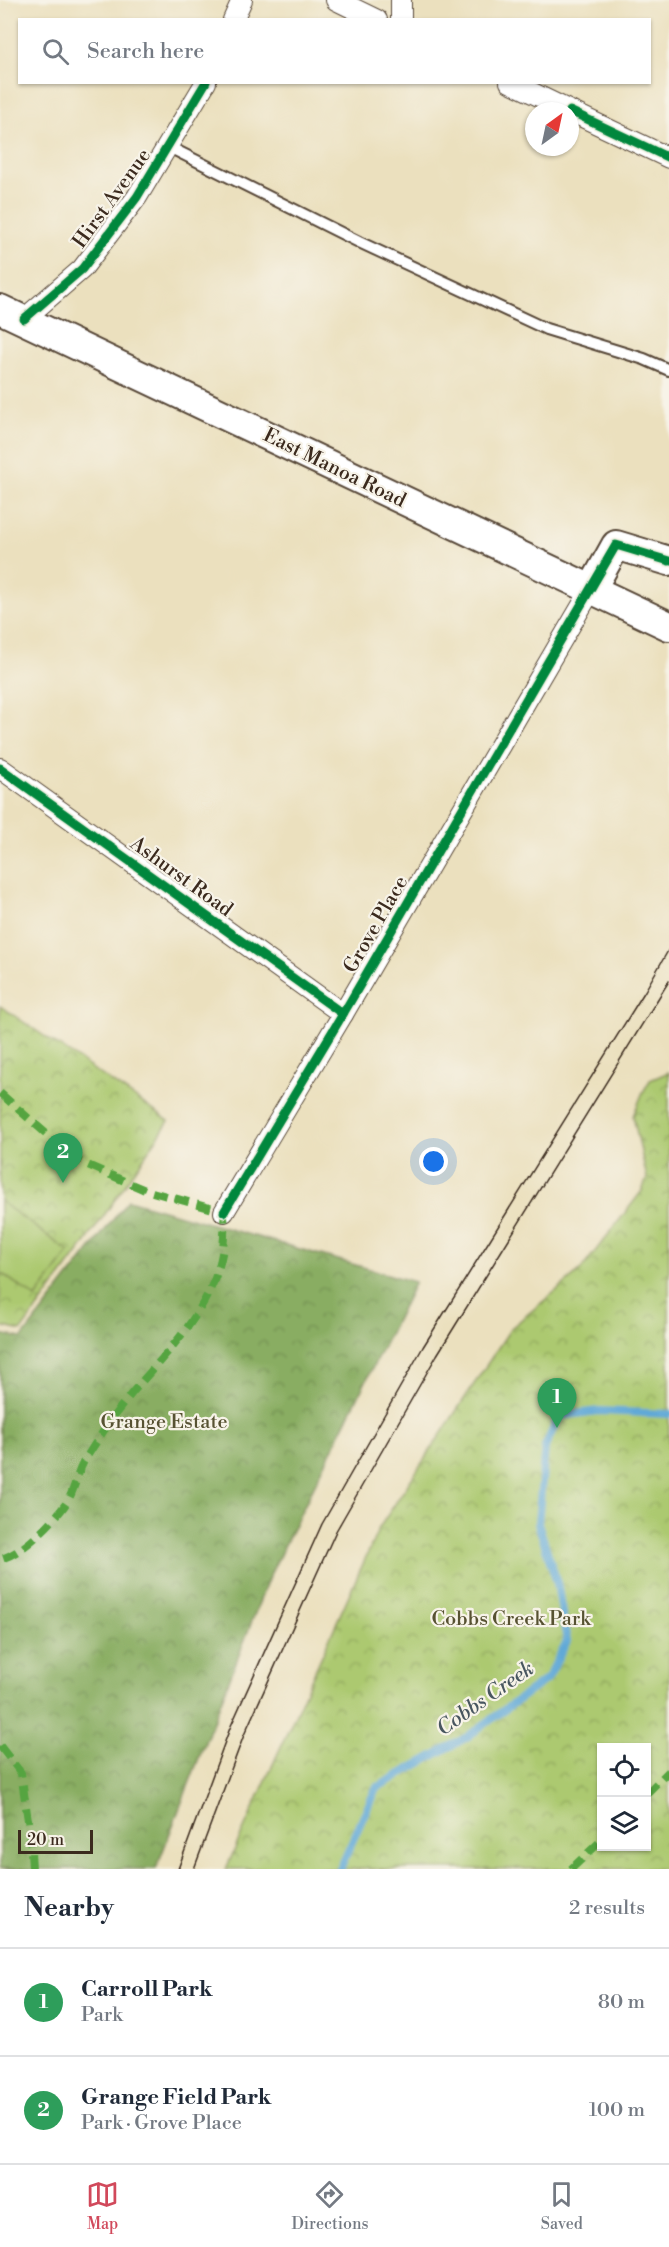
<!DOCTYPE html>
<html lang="en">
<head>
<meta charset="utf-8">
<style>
  :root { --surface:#fff; --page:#f2f2f3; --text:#1f2937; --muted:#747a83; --line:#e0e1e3; --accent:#d1495b }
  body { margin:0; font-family:"Libre Bodoni",serif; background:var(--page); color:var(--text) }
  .controls { position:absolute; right:18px; bottom:18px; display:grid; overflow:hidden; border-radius:0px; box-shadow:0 2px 4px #0004 }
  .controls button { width:54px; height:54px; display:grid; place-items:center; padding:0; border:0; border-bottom:2px solid var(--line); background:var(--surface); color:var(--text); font:30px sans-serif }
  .compass { position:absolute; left:525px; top:102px; width:54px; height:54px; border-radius:50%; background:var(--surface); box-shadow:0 2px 4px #0004; rotate:33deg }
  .scale { position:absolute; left:18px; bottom:15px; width:75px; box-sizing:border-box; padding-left:6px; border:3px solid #3b2a1e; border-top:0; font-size:16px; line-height:21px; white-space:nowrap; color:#3b2a1e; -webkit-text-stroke:4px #f7f3e8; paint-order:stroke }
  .you { position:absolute; left:434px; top:1162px; width:21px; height:21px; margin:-15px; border:4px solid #fff; border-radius:50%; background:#1a73e8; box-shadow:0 0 0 9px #1a73e833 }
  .badge { display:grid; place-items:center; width:39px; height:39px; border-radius:50%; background:var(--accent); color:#fff; font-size:20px; font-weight:700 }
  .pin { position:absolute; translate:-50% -50px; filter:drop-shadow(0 2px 3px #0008) }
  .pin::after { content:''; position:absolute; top:32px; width:21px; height:18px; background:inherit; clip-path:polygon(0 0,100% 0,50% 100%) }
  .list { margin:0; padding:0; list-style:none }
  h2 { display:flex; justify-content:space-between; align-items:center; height:78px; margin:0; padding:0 24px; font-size:26px }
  h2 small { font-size:20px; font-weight:400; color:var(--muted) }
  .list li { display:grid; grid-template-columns:39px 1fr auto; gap:18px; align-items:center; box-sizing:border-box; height:108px; padding:0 24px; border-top:2px solid var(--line) }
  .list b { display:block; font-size:22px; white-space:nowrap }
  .list p { margin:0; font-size:20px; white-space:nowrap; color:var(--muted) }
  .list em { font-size:20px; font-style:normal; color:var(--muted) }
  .icon { flex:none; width:33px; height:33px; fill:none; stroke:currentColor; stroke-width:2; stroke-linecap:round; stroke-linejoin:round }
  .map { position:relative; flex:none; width:669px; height:1869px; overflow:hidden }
  .search { position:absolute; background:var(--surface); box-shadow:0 2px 4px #0004; left:18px; right:18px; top:18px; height:66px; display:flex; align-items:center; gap:15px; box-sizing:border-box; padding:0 21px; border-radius:0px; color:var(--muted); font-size:22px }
  .sheet { height:294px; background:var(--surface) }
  nav { display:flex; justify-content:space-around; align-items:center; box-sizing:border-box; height:84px; border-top:2px solid var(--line); background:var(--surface); font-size:16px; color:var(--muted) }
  nav a { display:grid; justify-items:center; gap:3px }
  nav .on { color:var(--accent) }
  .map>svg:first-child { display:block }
</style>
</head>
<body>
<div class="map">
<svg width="669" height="1869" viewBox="0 0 669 1869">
  <defs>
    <pattern id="forest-crowns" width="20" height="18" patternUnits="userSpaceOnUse" patternTransform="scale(1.5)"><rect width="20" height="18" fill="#89ad62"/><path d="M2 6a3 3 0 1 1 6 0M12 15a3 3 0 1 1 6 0" fill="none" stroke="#718d50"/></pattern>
    <pattern id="park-crowns" width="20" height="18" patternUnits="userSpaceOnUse" patternTransform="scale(1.5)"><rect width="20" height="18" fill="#acc970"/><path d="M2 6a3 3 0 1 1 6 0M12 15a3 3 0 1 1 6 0" fill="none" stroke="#8da35b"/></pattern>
  </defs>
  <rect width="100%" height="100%" fill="#f7f3e8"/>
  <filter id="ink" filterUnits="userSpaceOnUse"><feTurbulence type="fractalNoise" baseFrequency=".0167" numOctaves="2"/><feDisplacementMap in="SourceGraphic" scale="12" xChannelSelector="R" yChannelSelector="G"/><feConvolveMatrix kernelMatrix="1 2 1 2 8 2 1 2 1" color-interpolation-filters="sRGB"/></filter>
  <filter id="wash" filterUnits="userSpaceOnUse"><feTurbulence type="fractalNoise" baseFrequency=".008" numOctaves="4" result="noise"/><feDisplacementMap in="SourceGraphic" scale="24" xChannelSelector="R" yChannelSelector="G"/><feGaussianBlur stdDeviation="1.35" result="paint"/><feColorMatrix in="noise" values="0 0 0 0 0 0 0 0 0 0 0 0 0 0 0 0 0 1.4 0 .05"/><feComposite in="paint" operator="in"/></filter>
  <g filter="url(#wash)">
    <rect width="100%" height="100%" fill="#ebe0be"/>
    <path fill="url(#forest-crowns)" stroke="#626c40" stroke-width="1.5" d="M 128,1200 L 415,1282 L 269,1577 L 156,1869 L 0,1869 L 0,1334 L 22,1338 Z"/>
    <g fill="url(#park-crowns)" stroke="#747a47" stroke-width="1.5" fill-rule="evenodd">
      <path d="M 0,1006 L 169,1121 L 83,1246 L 21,1331 L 0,1326 Z"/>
      <path d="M 669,1072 L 669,1869 L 226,1869 L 379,1528 L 511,1328 L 580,1271 L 642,1191 L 647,1178 L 633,1116 L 643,1092 L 650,1080 ZM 602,1748 L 646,1748 L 646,1846 L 602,1846 Z"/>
    </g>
    <path fill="#acc970" stroke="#747a47" stroke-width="1.5" d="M 0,1201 L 69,1252 L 36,1298 L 0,1272 Z"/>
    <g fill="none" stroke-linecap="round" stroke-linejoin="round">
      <path stroke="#60a9d7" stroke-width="8" d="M 340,1869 L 376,1788 L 467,1737 L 548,1678 L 567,1641 L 557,1583 L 538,1523 L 545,1447 L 559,1416 L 599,1411 L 669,1414"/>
    </g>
  </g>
  <g filter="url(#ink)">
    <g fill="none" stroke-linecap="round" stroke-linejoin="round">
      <g stroke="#554536" stroke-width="14">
        <path id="lane" d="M 169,147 L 359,242 L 546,329 L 644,359 L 669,370"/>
      </g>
      <g stroke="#554536" stroke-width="22">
        <g id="street">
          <path d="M 336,0 L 377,20"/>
          <path d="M 233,20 L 242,0"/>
          <path d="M 401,20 L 401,0"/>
          <path d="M 510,82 L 570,111"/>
          <path d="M 570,111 L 669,158"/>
          <path d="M 24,319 L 82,269 L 137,197 L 206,82"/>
          <path d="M 0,768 L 343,1014"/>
          <path d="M 224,1212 L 343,1014 L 591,590"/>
        </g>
      </g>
      <g stroke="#554536" stroke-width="32">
        <g id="secondary">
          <path d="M 0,309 L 669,626"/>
          <path d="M 591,590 L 616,545 L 669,561"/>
        </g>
      </g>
      <use href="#lane" stroke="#fff" stroke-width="10"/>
      <use href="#street" stroke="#fff" stroke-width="20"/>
      <use href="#secondary" stroke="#fff" stroke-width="28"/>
      <g stroke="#3b2a1e" stroke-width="1.5">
        <path d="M 178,1869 L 230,1728 L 322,1524 L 423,1347 L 645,991 L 669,949"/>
        <path d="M 194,1869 L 244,1735 L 336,1531 L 437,1355 L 669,981"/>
      </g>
      <g stroke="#54a441" stroke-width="8" stroke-dasharray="15 8" stroke-linecap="butt">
        <path d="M 0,1093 L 76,1160 L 145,1190 L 224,1212 C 225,1238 224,1257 213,1283 C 191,1335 146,1372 113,1417 C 103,1432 92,1448 83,1463 C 76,1476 74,1493 65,1505 C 52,1523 21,1555 0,1559"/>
        <path d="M 0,1746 L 21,1773 L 30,1834 L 32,1869"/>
        <path d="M 646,1794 L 669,1771"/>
        <path d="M 571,1869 L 602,1840"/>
      </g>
      <g stroke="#f7f3e8" stroke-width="13">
        <g id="cycleway">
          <path d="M 570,111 L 669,158"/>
          <path d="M 24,319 L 82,269 L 137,197 L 206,82"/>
          <path d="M 0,768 L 343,1014"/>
          <path d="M 224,1212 L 343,1014 L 616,545 L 669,561"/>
        </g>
      </g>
      <use href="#cycleway" stroke="#00873e" stroke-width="9"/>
    </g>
  </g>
  <g text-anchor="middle" stroke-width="4.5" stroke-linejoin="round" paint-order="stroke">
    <g font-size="20" fill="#3b2a1e" stroke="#f7f3e8">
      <text transform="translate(111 198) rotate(-54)" y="7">Hirst Avenue</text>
      <text transform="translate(335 467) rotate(26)" y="7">East Manoa Road</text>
      <text transform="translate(182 876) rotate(36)" y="7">Ashurst Road</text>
      <text transform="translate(375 924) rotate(-60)" y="7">Grove Place</text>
    </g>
    <g font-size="20" fill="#575232" stroke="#f7f3e8">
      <text x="164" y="1428">Grange Estate</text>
      <text x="511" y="1625">Cobbs Creek Park</text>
    </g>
    <g font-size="21" font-style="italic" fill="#48565f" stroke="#f7f3e8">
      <text transform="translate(485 1698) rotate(-35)" y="7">Cobbs Creek</text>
    </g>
  </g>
</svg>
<div class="controls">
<button><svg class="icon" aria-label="locate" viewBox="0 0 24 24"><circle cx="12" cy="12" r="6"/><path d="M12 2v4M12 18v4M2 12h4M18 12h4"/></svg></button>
<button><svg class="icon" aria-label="layers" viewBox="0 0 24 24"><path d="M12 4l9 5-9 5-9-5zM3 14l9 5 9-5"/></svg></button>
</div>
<svg class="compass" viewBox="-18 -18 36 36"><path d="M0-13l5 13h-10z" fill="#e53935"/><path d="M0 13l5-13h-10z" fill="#747a83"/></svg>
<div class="scale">20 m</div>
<div class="you"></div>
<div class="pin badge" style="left:557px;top:1428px;background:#2e9e5b">1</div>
<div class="pin badge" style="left:63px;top:1183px;background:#2e9e5b">2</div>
<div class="search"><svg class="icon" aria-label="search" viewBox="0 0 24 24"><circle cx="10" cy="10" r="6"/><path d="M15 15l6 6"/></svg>Search here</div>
</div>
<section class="sheet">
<h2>Nearby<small>2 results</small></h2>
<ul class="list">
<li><span class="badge" style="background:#2e9e5b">1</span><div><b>Carroll Park</b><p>Park</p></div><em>80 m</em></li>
<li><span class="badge" style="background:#2e9e5b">2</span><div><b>Grange Field Park</b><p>Park · Grove Place</p></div><em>100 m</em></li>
</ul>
</section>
<nav>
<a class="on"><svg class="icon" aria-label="map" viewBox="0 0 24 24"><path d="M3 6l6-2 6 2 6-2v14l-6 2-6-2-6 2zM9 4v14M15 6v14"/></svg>Map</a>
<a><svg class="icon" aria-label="directions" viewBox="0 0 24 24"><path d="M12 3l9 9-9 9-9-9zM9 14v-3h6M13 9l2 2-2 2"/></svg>Directions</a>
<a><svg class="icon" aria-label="saved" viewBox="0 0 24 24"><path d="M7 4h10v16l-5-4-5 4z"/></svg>Saved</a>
</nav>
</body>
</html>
